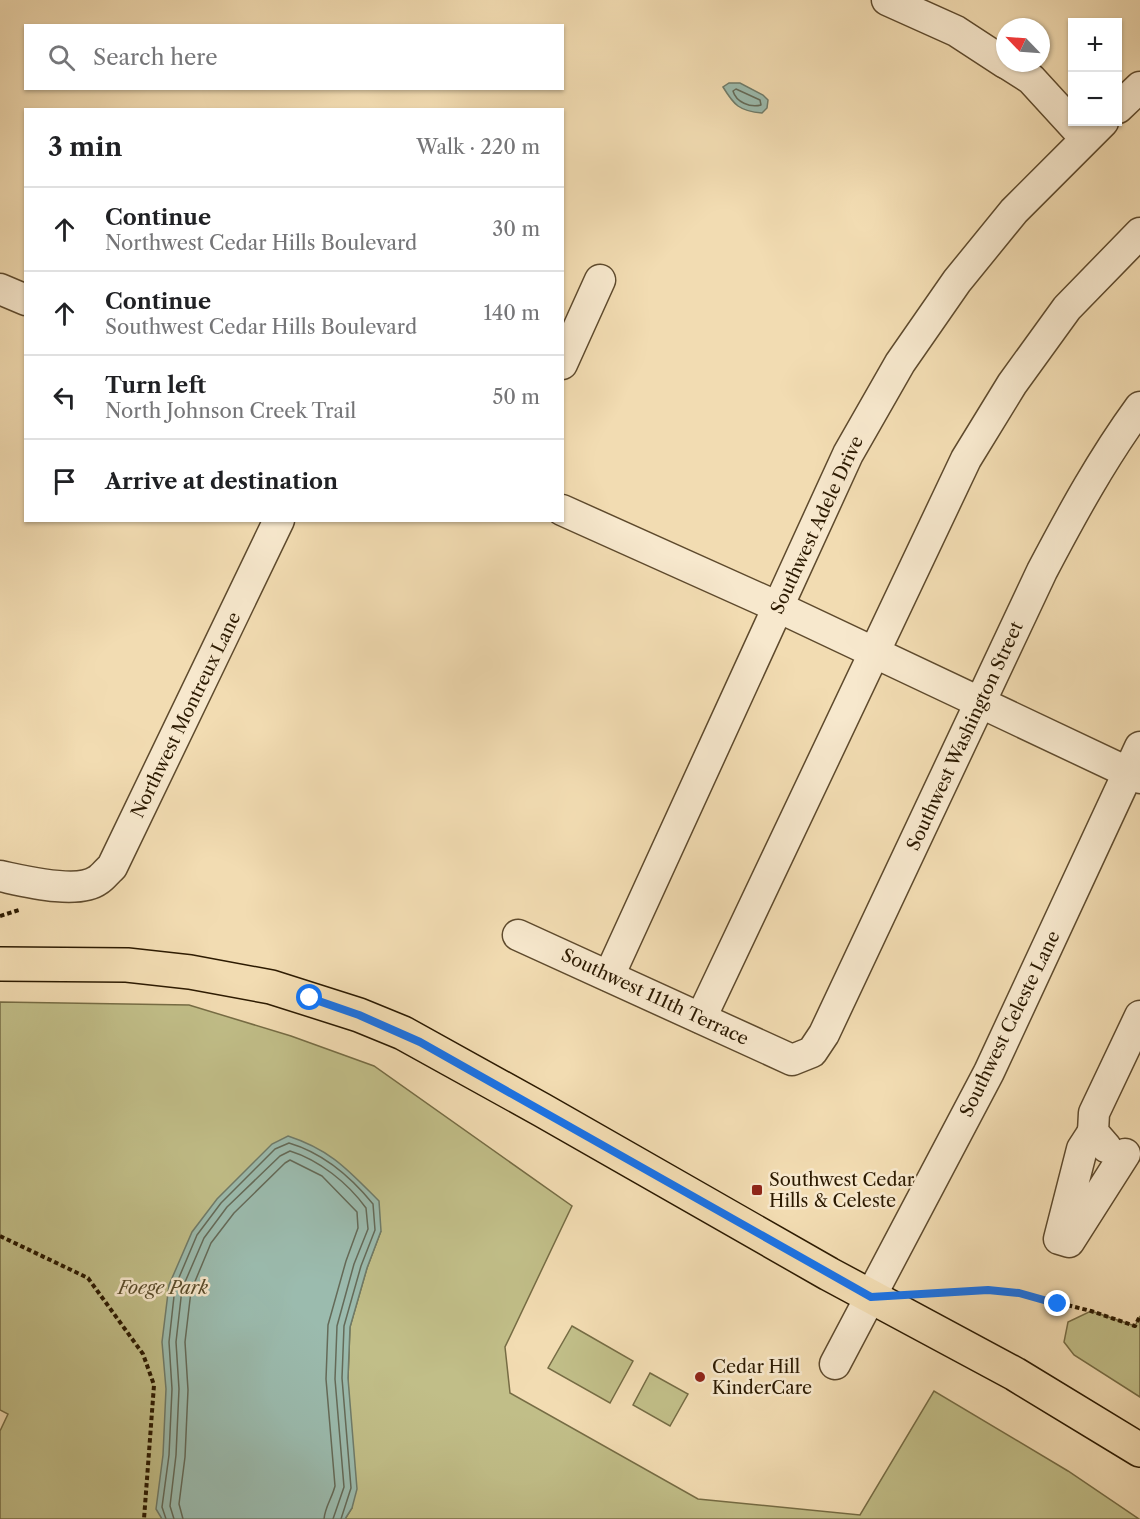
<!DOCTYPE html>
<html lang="en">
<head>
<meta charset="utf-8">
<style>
  :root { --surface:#fff; --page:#f2f2f2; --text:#202124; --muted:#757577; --line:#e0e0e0 }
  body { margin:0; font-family:"Libre Caslon Text",serif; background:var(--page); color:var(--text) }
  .controls { position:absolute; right:18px; top:18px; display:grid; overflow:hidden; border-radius:0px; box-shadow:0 2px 4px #0004 }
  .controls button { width:54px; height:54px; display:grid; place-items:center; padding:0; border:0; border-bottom:2px solid var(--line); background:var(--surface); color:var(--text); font:30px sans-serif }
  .compass { position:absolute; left:996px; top:18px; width:54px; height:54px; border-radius:50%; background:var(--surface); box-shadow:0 2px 4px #0004; rotate:295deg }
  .stop { position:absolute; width:18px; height:18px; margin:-14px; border:4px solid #1a73e8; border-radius:50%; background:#fff }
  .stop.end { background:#1a73e8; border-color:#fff; box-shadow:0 2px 6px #0008 }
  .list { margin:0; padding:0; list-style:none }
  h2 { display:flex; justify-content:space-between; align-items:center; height:78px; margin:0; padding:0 24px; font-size:26px }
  h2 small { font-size:20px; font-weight:400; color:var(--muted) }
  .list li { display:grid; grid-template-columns:39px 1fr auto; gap:18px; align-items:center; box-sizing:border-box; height:84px; padding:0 24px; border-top:2px solid var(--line) }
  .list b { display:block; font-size:22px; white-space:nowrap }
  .list p { margin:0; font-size:20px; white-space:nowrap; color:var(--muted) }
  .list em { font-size:20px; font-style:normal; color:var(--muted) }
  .icon { flex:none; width:33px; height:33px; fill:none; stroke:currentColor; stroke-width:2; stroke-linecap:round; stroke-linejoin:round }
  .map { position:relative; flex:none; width:1140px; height:1519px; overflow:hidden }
  .search { position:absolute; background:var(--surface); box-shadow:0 2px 4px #0004; left:24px; top:24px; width:540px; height:66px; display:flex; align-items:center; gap:15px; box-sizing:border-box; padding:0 21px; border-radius:0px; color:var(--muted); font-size:22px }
  .panel { position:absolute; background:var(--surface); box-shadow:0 2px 4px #0004; left:24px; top:108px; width:540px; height:414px; border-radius:0px }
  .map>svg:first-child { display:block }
</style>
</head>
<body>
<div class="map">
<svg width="1140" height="1519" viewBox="0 0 1140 1519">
  <rect width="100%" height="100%" fill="#f2dcb2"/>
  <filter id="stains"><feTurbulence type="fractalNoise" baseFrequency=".00333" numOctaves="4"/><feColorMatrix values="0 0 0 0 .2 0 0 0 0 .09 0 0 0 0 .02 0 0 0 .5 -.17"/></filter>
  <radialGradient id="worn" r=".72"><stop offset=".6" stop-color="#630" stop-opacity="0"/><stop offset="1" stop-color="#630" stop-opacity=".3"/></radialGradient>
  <g fill="#c1be88" stroke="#766c44" stroke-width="1.5">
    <path d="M 0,1002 L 189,1005 L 291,1036 L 374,1066 L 572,1206 L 505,1347 L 510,1393 L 698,1499 L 860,1515 L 934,1391 L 1068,1471 L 1139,1519 L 345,1519 L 352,1508 L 348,1378 L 350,1327 L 367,1268 L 381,1231 L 230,1519 L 0,1519 L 0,1431 L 8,1414 L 0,1410 Z"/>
    <path d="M 1091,1311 L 1135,1326 L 1140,1316 L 1140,1397 L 1074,1355 L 1064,1342 L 1068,1322 Z"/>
    <path d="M 572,1326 L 633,1361 L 610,1403 L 548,1368 Z"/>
    <path d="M 650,1373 L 688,1394 L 670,1426 L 633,1405 Z"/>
  </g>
  <g fill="#9bbbae" stroke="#6f7b69" stroke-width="1.5">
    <path d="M 729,83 L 740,83 L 763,95 L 768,100 L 767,108 L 762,113 C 739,111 734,105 723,87 Z"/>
    <path d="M 288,1136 C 331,1150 348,1170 379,1201 L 381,1231 L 367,1268 L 350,1327 L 348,1378 L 357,1489 L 352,1508 L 345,1519 L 162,1519 L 156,1509 L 163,1455 L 166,1389 L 162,1342 L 169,1285 L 192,1232 L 217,1199 L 272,1144 Z"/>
  </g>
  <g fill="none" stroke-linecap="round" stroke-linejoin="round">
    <g stroke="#646a58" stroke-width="1.5">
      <path d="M 736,89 L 760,100 L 761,105 C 750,108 736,102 733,91 Z"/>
      <path d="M 166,1519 L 162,1507 L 169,1455 L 172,1389 L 169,1342 L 175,1287 L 197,1235 L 221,1203 L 275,1149 L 289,1143 C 323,1153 351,1177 373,1204 L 375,1230 L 361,1266 L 344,1326 L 342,1378 L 351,1488 L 341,1519"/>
      <path d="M 174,1519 L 170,1506 L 176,1455 L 179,1389 L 176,1342 L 182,1289 L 204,1238 L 227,1207 L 280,1156 L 290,1151 C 319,1160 348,1183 366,1208 L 368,1229 L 354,1264 L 337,1326 L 335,1379 L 344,1487 L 333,1519"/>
      <path d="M 183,1519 L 179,1504 L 185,1457 L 188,1390 L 185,1342 L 191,1291 L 211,1243 L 234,1213 L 285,1163 L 290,1160 L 322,1176 L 357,1212 L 358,1228 L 346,1261 L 328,1325 L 326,1379 L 335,1486 C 332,1498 325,1507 324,1519"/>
    </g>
    <g stroke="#5e4a2d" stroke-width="33">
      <g id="minor">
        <path d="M 887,0 L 956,31 L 1005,63"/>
        <path d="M 1006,63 L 1031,79 L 1085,138"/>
        <path d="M 1118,108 L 1140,87"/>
        <path d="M 0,289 L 26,300"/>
        <path d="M 562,364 L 600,280"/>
        <path d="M 562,510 L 778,607 L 1140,778"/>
        <path d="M 0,876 C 24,881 78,895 98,880 C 103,877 107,871 112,867 L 279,520"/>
        <path d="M 518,935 L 792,1060 L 812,1052 L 824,1034 L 1042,571 C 1072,514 1102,459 1140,407"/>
        <path d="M 609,976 L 848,454 L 900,363 L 957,281 L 1014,211 L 1103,122"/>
        <path d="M 701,1018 L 966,459 L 1012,384 L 1067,308 L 1140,233"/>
        <path d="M 1093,1132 L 1082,1149 L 1059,1239 L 1069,1242 L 1125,1154"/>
        <path d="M 1106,1147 L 1093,1132 L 1094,1113 L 1140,1016"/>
        <path d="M 835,1364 L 989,1072 L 1140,747"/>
      </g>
    </g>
    <g stroke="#2c1a01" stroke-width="36">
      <path id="major" d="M 0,964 L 127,965 L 190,972 L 271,987 L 359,1015 L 403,1033 L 542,1110 L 829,1274 L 1015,1374 L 1140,1450"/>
    </g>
    <g stroke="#2c1a01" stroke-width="4" stroke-dasharray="4.5 3" stroke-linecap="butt">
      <path d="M 0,916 L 19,910"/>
      <path d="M 0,1236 L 88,1278 L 143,1354 L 154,1385 L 144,1519"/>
      <path d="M 927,1293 L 988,1290 L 1019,1293 L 1091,1311 L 1135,1326 L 1140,1316"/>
    </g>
    <use href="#minor" stroke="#f7e8cd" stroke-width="30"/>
    <use href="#major" stroke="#f2dcb2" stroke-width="33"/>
  </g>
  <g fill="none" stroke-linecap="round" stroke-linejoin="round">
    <path stroke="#1a73e8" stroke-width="8" d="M 310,998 L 359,1015 L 420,1042 L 871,1297 L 988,1290 L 1019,1293 L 1058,1304"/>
  </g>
  <g fill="#8f2418" stroke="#f7e8cd" stroke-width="2">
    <rect x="751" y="1184" width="12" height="12" rx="3"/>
    <circle cx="700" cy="1377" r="6"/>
  </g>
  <g text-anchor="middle" stroke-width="5" stroke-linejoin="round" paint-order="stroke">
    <g font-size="18" fill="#2c1a01" stroke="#f7e8cd">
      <text transform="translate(817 525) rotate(-65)" y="6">Southwest Adele Drive</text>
      <text transform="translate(186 715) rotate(-64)" y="6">Northwest Montreux Lane</text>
      <text transform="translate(965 736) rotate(-65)" y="6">Southwest Washington Street</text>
      <text transform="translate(655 997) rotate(25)" y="6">Southwest 111th Terrace</text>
      <text transform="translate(1010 1024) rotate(-64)" y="6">Southwest Celeste Lane</text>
    </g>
    <g font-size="18" fill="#2c1a01" stroke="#f7e8cd" text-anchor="start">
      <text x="769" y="1186">Southwest Cedar<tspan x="769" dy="21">Hills &amp; Celeste</tspan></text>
      <text x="712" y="1373">Cedar Hill<tspan x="712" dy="21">KinderCare</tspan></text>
    </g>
    <g font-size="18" font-style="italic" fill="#594b2a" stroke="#f7e8cd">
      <text x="163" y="1294">Foege Park</text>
    </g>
  </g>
  <rect width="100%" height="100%" filter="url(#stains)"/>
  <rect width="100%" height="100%" fill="url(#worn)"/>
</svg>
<div class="controls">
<button>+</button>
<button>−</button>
</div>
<svg class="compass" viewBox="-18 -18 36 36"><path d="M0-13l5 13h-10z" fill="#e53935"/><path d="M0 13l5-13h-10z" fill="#757577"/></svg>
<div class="stop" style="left:310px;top:998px"></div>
<div class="stop end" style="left:1058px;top:1304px"></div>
<div class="search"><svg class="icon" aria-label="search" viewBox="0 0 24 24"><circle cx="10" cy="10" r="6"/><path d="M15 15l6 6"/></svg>Search here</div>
<section class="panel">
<h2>3 min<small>Walk · 220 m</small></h2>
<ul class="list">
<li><svg class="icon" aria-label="ahead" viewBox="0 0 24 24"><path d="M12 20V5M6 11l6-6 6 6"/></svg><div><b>Continue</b><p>Northwest Cedar Hills Boulevard</p></div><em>30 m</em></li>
<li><svg class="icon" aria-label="ahead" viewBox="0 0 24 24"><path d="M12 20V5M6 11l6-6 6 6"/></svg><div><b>Continue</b><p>Southwest Cedar Hills Boulevard</p></div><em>140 m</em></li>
<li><svg class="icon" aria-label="left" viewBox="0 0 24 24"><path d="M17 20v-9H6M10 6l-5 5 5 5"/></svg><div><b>Turn left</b><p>North Johnson Creek Trail</p></div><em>50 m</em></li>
<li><svg class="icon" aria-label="arrive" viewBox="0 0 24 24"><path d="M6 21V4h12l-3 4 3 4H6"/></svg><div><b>Arrive at destination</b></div></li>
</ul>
</section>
</div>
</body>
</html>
